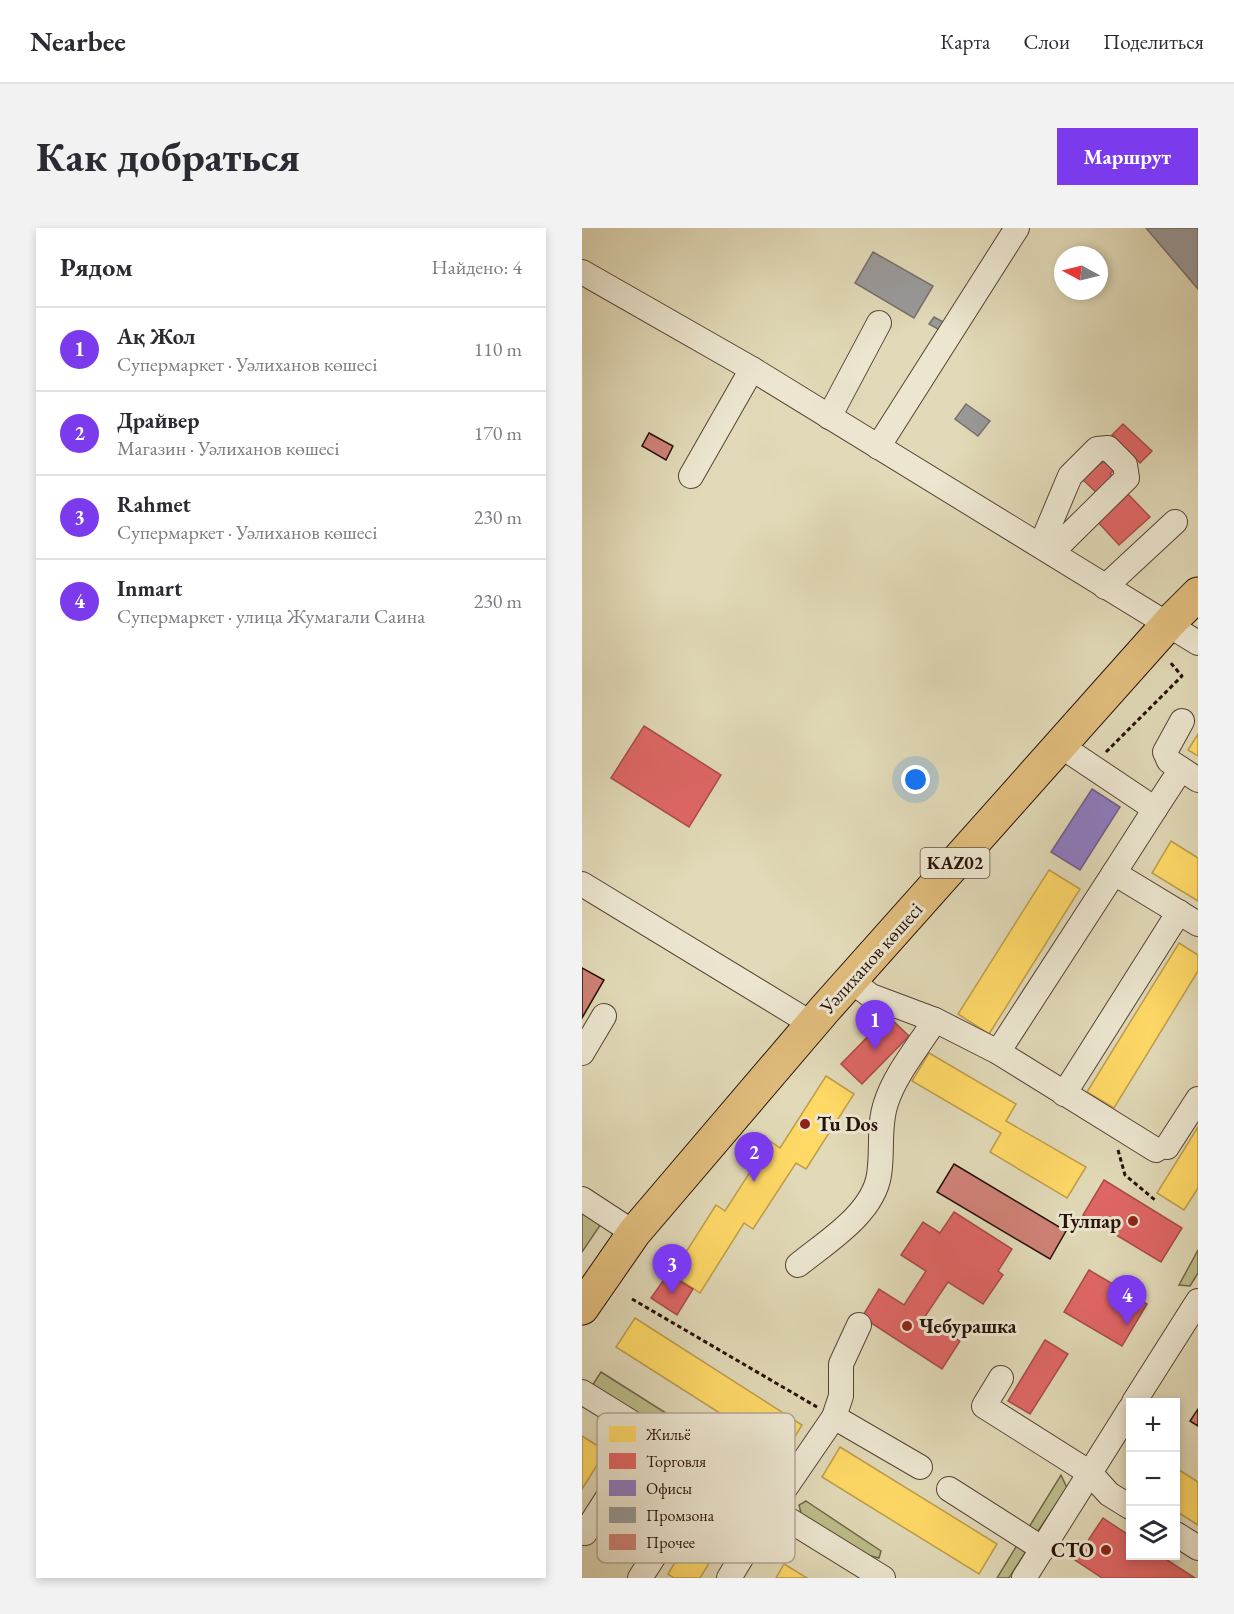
<!DOCTYPE html>
<html lang="ru">
<head>
<meta charset="utf-8">
<style>
  :root { --surface:#fff; --page:#f2f2f3; --text:#2b2b33; --muted:#7c7c81; --line:#e1e1e2; --accent:#7c3aed }
  body { margin:0; font-family:"EB Garamond",serif; background:var(--page); color:var(--text) }
  .controls { position:absolute; right:18px; bottom:18px; display:grid; overflow:hidden; border-radius:0px; box-shadow:0 3px 9px #0003 }
  .controls button { width:54px; height:54px; display:grid; place-items:center; padding:0; border:0; border-bottom:2px solid var(--line); background:var(--surface); color:var(--text); font:30px sans-serif }
  .compass { position:absolute; left:472px; top:18px; width:54px; height:54px; border-radius:50%; background:var(--surface); box-shadow:0 3px 9px #0003; rotate:277deg }
  .you { position:absolute; left:334px; top:552px; width:21px; height:21px; margin:-15px; border:4px solid #fff; border-radius:50%; background:#1a73e8; box-shadow:0 0 0 9px #1a73e833 }
  .badge { display:grid; place-items:center; width:39px; height:39px; border-radius:50%; background:var(--accent); color:#fff; font-size:20px; font-weight:700 }
  .pin { position:absolute; translate:-50% -50px; filter:drop-shadow(0 2px 3px #0008) }
  .pin::after { content:''; position:absolute; top:32px; width:21px; height:18px; background:inherit; clip-path:polygon(0 0,100% 0,50% 100%) }
  .list { margin:0; padding:0; list-style:none }
  h2 { display:flex; justify-content:space-between; align-items:center; height:78px; margin:0; padding:0 24px; font-size:26px }
  h2 small { font-size:20px; font-weight:400; color:var(--muted) }
  .list li { display:grid; grid-template-columns:39px 1fr auto; gap:18px; align-items:center; box-sizing:border-box; height:84px; padding:0 24px; border-top:2px solid var(--line) }
  .list b { display:block; font-size:22px; white-space:nowrap }
  .list p { margin:0; font-size:20px; white-space:nowrap; color:var(--muted) }
  .list em { font-size:20px; font-style:normal; color:var(--muted) }
  .icon { flex:none; width:33px; height:33px; fill:none; stroke:currentColor; stroke-width:2; stroke-linecap:round; stroke-linejoin:round }
  .map { position:relative; flex:none; width:616px; height:1350px; overflow:hidden; border-radius:0px }
  header { display:flex; align-items:center; gap:36px; box-sizing:border-box; height:84px; padding:0 30px; background:var(--surface); border-bottom:2px solid var(--line) }
  header strong { font-size:28px }
  nav { display:flex; gap:33px; margin-inline-start:auto; font-size:21px }
  .intro { display:flex; align-items:center; justify-content:space-between; box-sizing:border-box; height:144px; padding:0 36px }
  h1 { margin:0; font-size:42px }
  .button { padding:15px 27px; border-radius:0px; background:var(--accent); color:#fff; font-size:21px; font-weight:700 }
  main { display:flex; gap:36px; padding:0 36px }
  aside { flex:1; background:var(--surface); border-radius:0px; box-shadow:0 3px 9px #0003 }
  .map>svg:first-child { display:block }
</style>
</head>
<body>
<header>
<strong>Nearbee</strong>
<nav><a>Карта</a><a>Слои</a><a>Поделиться</a></nav>
</header>
<div class="intro"><h1>Как добраться</h1><a class="button">Маршрут</a></div>
<main>
<aside>
<h2>Рядом<small>Найдено: 4</small></h2>
<ul class="list">
<li><span class="badge">1</span><div><b>Ақ Жол</b><p>Супермаркет · Уәлиханов көшесі</p></div><em>110 m</em></li>
<li><span class="badge">2</span><div><b>Драйвер</b><p>Магазин · Уәлиханов көшесі</p></div><em>170 m</em></li>
<li><span class="badge">3</span><div><b>Rahmet</b><p>Супермаркет · Уәлиханов көшесі</p></div><em>230 m</em></li>
<li><span class="badge">4</span><div><b>Inmart</b><p>Супермаркет · улица Жумагали Саина</p></div><em>230 m</em></li>
</ul>
</aside>
<div class="map">
<svg width="616" height="1350" viewBox="0 0 616 1350">
  <rect width="100%" height="100%" fill="#e1d9b7"/>
  <filter id="stains"><feTurbulence type="fractalNoise" baseFrequency=".00333" numOctaves="4"/><feColorMatrix values="0 0 0 0 .2 0 0 0 0 .09 0 0 0 0 .02 0 0 0 .5 -.17"/></filter>
  <radialGradient id="worn" r=".72"><stop offset=".6" stop-color="#630" stop-opacity="0"/><stop offset="1" stop-color="#630" stop-opacity=".3"/></radialGradient>
  <g fill="#bbbc89" stroke="#716649" stroke-width="1.5">
    <path d="M 0,984 L 19,996 L 0,1024 Z"/>
    <path d="M 616,1022 L 616,1045 L 608,1058 L 597,1057 Z"/>
    <path d="M 19,1144 L 185,1249 L 175,1264 L 8,1161 Z"/>
    <path d="M 479,1247 L 485,1260 L 456,1303 L 452,1306 L 444,1304 Z"/>
    <path d="M 224,1273 L 299,1323 L 297,1330 L 285,1327 L 220,1289 L 217,1277 Z"/>
    <path d="M 437,1314 L 443,1325 L 427,1350 L 415,1350 Z"/>
  </g>
  <g fill="#ffd966" stroke="#be9d4a" stroke-width="1.5">
    <path d="M 616,506 L 616,528 L 606,522 Z"/>
    <path d="M 589,613 L 616,630 L 616,673 L 570,645 Z"/>
    <path d="M 467,642 L 498,661 L 407,806 L 376,786 Z"/>
    <path d="M 597,715 L 616,727 L 616,743 L 532,880 L 505,864 Z"/>
    <path d="M 347,825 L 434,876 L 424,893 L 504,939 L 485,970 L 408,924 L 419,905 L 330,853 Z"/>
    <path d="M 244,848 L 272,866 L 224,941 L 214,935 L 171,1001 L 162,995 L 118,1065 L 90,1046 L 134,977 L 143,983 L 188,913 L 198,920 Z"/>
    <path d="M 616,899 L 616,960 L 602,982 L 575,965 Z"/>
    <path d="M 53,1090 L 220,1197 L 202,1226 L 34,1119 Z"/>
    <path d="M 0,1208 L 24,1223 L 0,1261 Z"/>
    <path d="M 258,1219 L 415,1316 L 397,1346 L 240,1249 Z"/>
    <path d="M 594,1240 L 616,1254 L 616,1297 L 594,1283 Z"/>
    <path d="M 123,1285 L 148,1301 L 118,1350 L 92,1350 L 86,1346 Z"/>
    <path d="M 202,1336 L 225,1350 L 194,1350 Z"/>
  </g>
  <g fill="#e06666" stroke="#a84c4a" stroke-width="1.5">
    <path d="M 541,196 L 570,223 L 558,235 L 548,225 L 528,246 L 532,249 L 516,266 L 498,249 L 514,231 L 519,236 L 539,216 L 530,207 Z"/>
    <path d="M 545,265 L 568,289 L 537,317 L 515,293 Z"/>
    <path d="M 62,498 L 139,547 L 107,599 L 29,550 Z"/>
    <path d="M 306,788 L 327,808 L 280,856 L 259,836 Z"/>
    <path d="M 522,952 L 600,1000 L 579,1034 L 501,987 Z"/>
    <path d="M 372,984 L 430,1021 L 416,1043 L 421,1047 L 401,1076 L 366,1054 L 342,1090 L 378,1113 L 360,1141 L 280,1089 L 297,1061 L 322,1077 L 344,1043 L 319,1027 L 341,994 L 358,1005 Z"/>
    <path d="M 507,1042 L 565,1076 L 540,1118 L 482,1084 Z"/>
    <path d="M 86,1046 L 111,1061 L 95,1087 L 69,1070 Z"/>
    <path d="M 463,1112 L 486,1126 L 448,1186 L 426,1173 Z"/>
    <path d="M 521,1290 L 548,1308 L 548,1328 L 579,1328 L 613,1350 L 520,1350 L 493,1332 Z"/>
  </g>
  <path fill="#8e7cc3" stroke="#6f5c8b" stroke-width="1.5" d="M 510,561 L 538,579 L 498,642 L 469,624 Z"/>
  <g fill="#999" stroke="#77706e" stroke-width="1.5">
    <path d="M 564,0 L 616,0 L 616,61 Z"/>
    <path d="M 291,24 L 351,58 L 332,90 L 273,55 Z"/>
    <path d="M 352,89 L 365,96 L 361,104 L 347,96 Z"/>
    <path d="M 384,176 L 408,193 L 396,208 L 373,191 Z"/>
  </g>
  <g fill="#ce8277" stroke="#271109" stroke-width="1.5">
    <path d="M 67,205 L 91,218 L 84,232 L 60,218 Z"/>
    <path d="M 0,740 L 22,752 L 0,790 Z"/>
    <path d="M 372,936 L 484,1003 L 468,1031 L 355,964 Z"/>
    <path d="M 616,1181 L 616,1198 L 608,1193 Z"/>
  </g>
  <g fill="none" stroke-linecap="round" stroke-linejoin="round">
    <g stroke="#564334" stroke-width="26">
      <g id="minor">
        <path d="M 0,44 L 170,141 L 616,415"/>
        <path d="M 247,189 L 297,95"/>
        <path d="M 296,219 L 435,0"/>
        <path d="M 109,248 L 170,141"/>
        <path d="M 459,317 L 488,248 L 515,221 L 526,220 L 543,237 L 545,250 L 470,324"/>
        <path d="M 523,359 L 593,294"/>
        <path d="M 600,493 L 583,524 L 587,533 L 616,552"/>
        <path d="M 479,518 L 573,581 L 532,645 L 616,696"/>
        <path d="M 573,581 L 599,541"/>
        <path d="M 0,656 L 230,796"/>
        <path d="M 268,752 L 289,768 L 353,792 L 416,824 L 574,922"/>
        <path d="M 416,824 L 532,645"/>
        <path d="M 0,825 L 22,788"/>
        <path d="M 482,866 L 597,684"/>
        <path d="M 585,919 L 616,871"/>
        <path d="M 0,971 L 52,1005"/>
        <path d="M 216,1037 C 244,1014 291,986 297,947 C 301,923 296,898 304,875 C 313,846 337,818 353,792"/>
        <path d="M 419,1150 L 402,1178 L 508,1245 L 527,1266 L 548,1279"/>
        <path d="M 0,1164 L 301,1350"/>
        <path d="M 552,1174 L 616,1073"/>
        <path d="M 252,1189 L 338,1239"/>
        <path d="M 367,1261 L 461,1321"/>
        <path d="M 3,1305 L 67,1205"/>
        <path d="M 594,1306 L 616,1320"/>
        <path d="M 58,1350 L 83,1311"/>
        <path d="M 147,1350 L 189,1281 L 252,1189 L 259,1168 L 259,1136 L 277,1097"/>
        <path d="M 442,1350 L 548,1181"/>
      </g>
    </g>
    <g stroke="#271109" stroke-width="35">
      <path id="highway" d="M 0,1080 L 52,1005 L 243,781 L 587,395 L 616,366"/>
    </g>
    <g stroke="#271109" stroke-width="3" stroke-dasharray="4.5 3" stroke-linecap="butt">
      <path d="M 524,524 L 600,448 L 587,433"/>
      <path d="M 536,922 L 543,947 L 573,972"/>
      <path d="M 50,1071 L 235,1179"/>
    </g>
    <use href="#minor" stroke="#ece6d0" stroke-width="24"/>
    <use href="#highway" stroke="#e0bc7c" stroke-width="33"/>
  </g>
  <g fill="#8f2418" stroke="#ece6d0" stroke-width="2">
    <circle cx="223" cy="896" r="6"/>
    <circle cx="551" cy="993" r="6"/>
    <circle cx="325" cy="1098" r="6"/>
    <circle cx="524" cy="1322" r="6"/>
  </g>
  <g text-anchor="middle" stroke-width="6" stroke-linejoin="round" paint-order="stroke">
    <rect fill="#ece6d0" stroke="#625145" stroke-width="1.5" x="338.5" y="620" width="69" height="30" rx="4.5"/>
    <g font-size="18" font-weight="bold" fill="#271109">
      <text x="373" y="641">KАZ02</text>
    </g>
    <g font-size="20" fill="#271109" stroke="#ece6d0">
      <text transform="translate(289 730) rotate(-48)" y="7">Уәлиханов көшесі</text>
    </g>
    <g font-size="20" font-weight="bold" fill="#271109" stroke="#ece6d0" text-anchor="start">
      <text x="235" y="903">Tu Dos</text>
      <text x="539" y="1000" text-anchor="end">Тулпар</text>
      <text x="337" y="1105">Чебурашка</text>
      <text x="512" y="1329" text-anchor="end">СТО</text>
    </g>
  </g>
  <rect x="15" y="1185" width="198" height="150" rx="9" fill="#ece6d0" stroke="#b1a694" stroke-width="1.5"/>
  <rect x="27" y="1198" width="27" height="16" fill="#ffd966"/>
  <rect x="27" y="1225" width="27" height="16" fill="#e06666"/>
  <rect x="27" y="1252" width="27" height="16" fill="#8e7cc3"/>
  <rect x="27" y="1279" width="27" height="16" fill="#999"/>
  <rect x="27" y="1306" width="27" height="16" fill="#ce8277"/>
  <g font-size="16" fill="#271109">
    <text x="64" y="1212">Жильё</text>
    <text x="64" y="1239">Торговля</text>
    <text x="64" y="1266">Офисы</text>
    <text x="64" y="1293">Промзона</text>
    <text x="64" y="1320">Прочее</text>
  </g>
  <rect width="100%" height="100%" filter="url(#stains)"/>
  <rect width="100%" height="100%" fill="url(#worn)"/>
</svg>
<div class="controls">
<button>+</button>
<button>−</button>
<button><svg class="icon" aria-label="layers" viewBox="0 0 24 24"><path d="M12 4l9 5-9 5-9-5zM3 14l9 5 9-5"/></svg></button>
</div>
<svg class="compass" viewBox="-18 -18 36 36"><path d="M0-13l5 13h-10z" fill="#e53935"/><path d="M0 13l5-13h-10z" fill="#7c7c81"/></svg>
<div class="you"></div>
<div class="pin badge" style="left:293px;top:822px">1</div>
<div class="pin badge" style="left:172px;top:954px">2</div>
<div class="pin badge" style="left:90px;top:1066px">3</div>
<div class="pin badge" style="left:545px;top:1097px">4</div>
</div>
</main>
</body>
</html>
